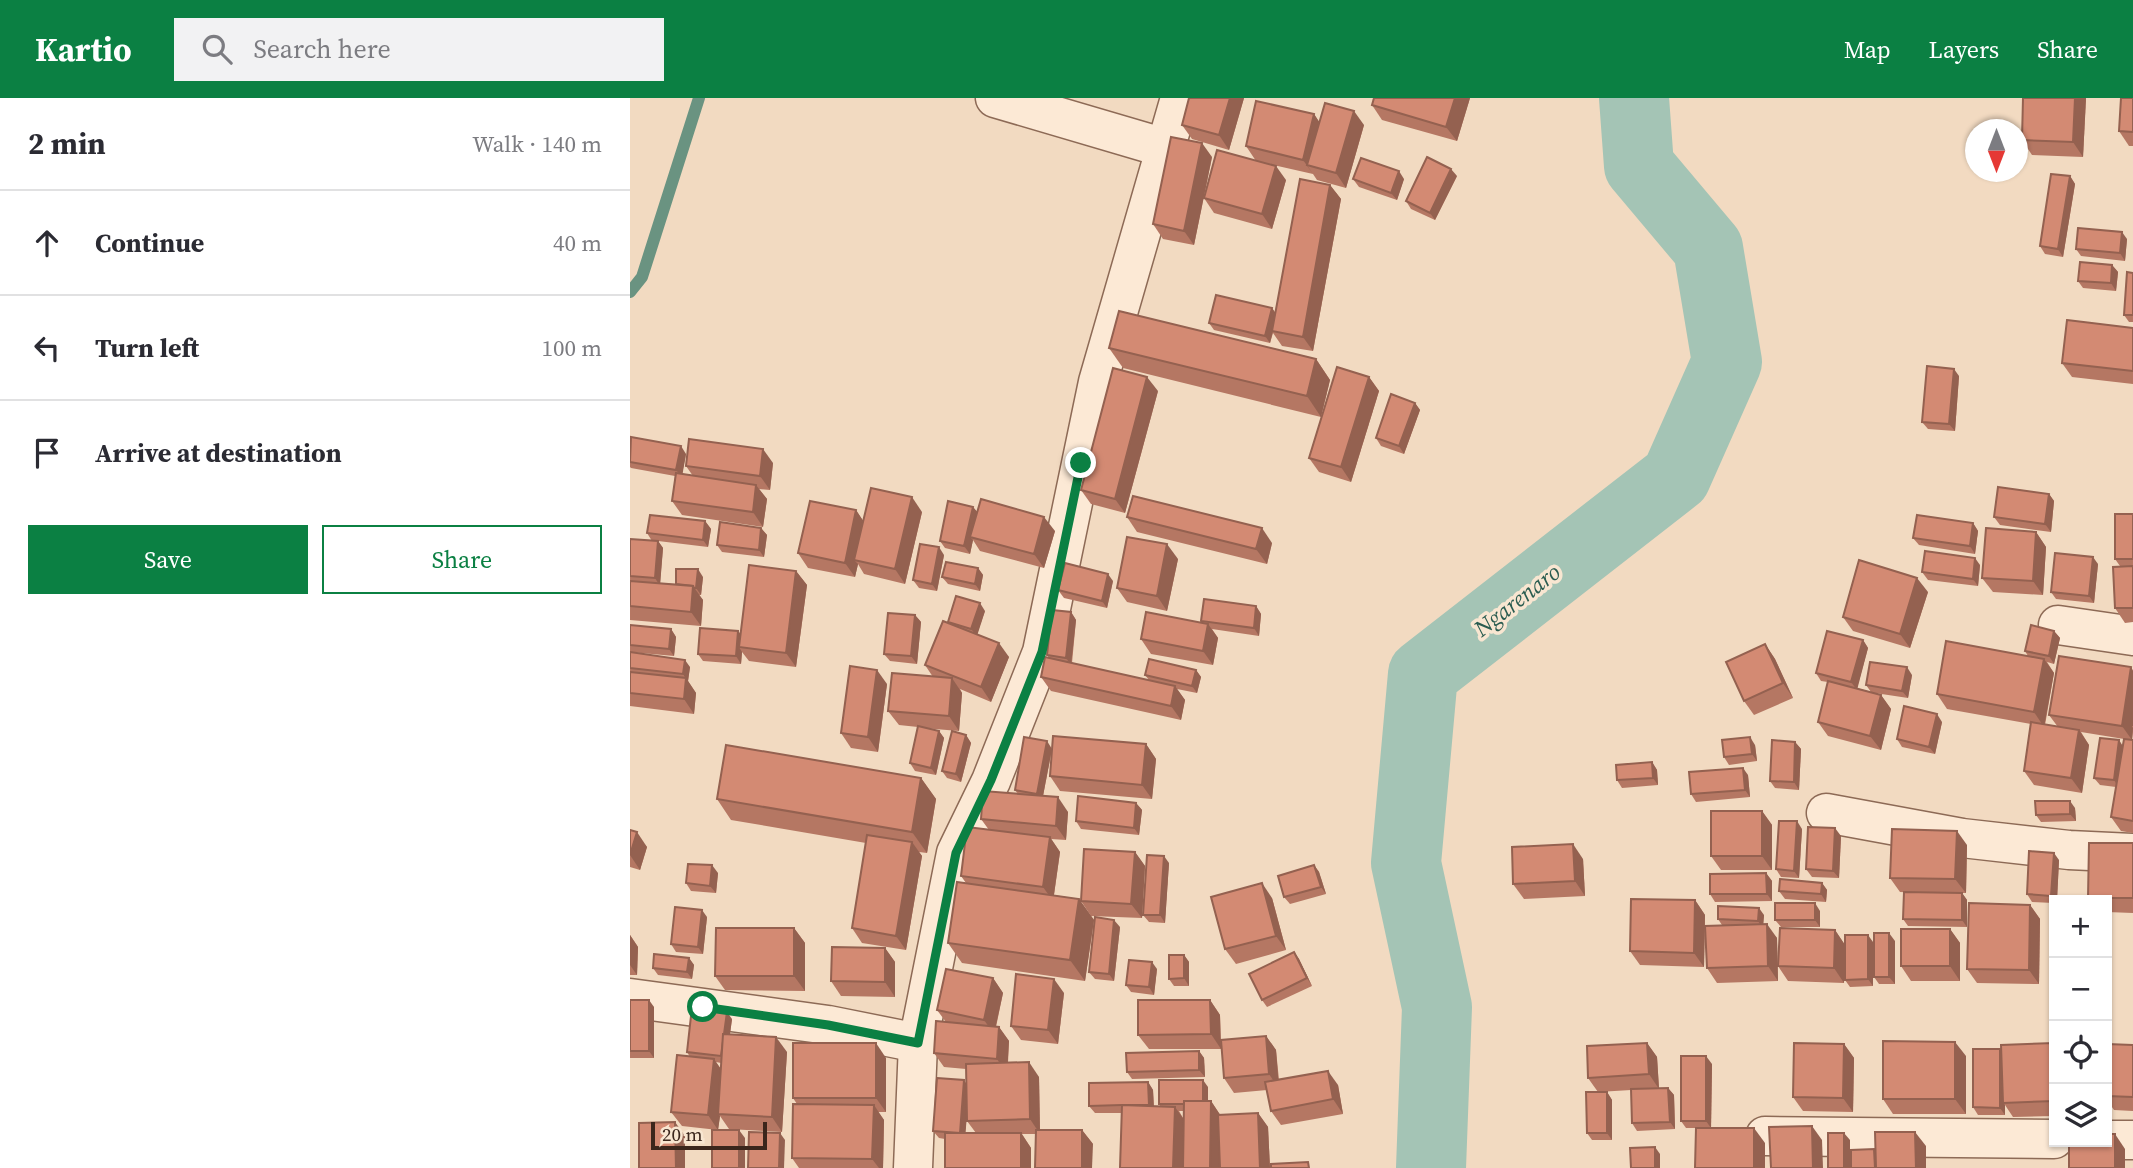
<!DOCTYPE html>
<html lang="en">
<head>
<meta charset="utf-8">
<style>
  :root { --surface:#fff; --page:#f2f2f3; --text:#2b2b33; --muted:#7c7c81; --line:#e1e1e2; --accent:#0b8043 }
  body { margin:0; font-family:"Source Serif 4",serif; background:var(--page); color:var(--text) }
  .controls { position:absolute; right:21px; bottom:21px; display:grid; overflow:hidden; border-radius:0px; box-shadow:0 2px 5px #0004 }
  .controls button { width:63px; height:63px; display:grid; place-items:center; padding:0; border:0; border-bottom:2px solid var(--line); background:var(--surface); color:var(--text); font:35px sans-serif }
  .compass { position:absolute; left:1335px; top:21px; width:63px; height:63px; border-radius:50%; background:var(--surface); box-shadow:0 2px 5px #0004; rotate:180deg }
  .scale { position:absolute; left:21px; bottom:18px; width:116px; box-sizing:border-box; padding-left:7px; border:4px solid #3b261c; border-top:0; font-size:19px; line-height:24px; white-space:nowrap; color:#3b261c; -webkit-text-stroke:5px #f8e6d1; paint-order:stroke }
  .stop { position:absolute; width:21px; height:21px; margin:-16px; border:5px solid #0b8043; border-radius:50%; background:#fff }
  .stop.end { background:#0b8043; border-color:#fff; box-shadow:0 2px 7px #0008 }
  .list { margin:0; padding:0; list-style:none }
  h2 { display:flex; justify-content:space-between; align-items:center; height:91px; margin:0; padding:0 28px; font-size:30px }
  h2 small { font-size:23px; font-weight:400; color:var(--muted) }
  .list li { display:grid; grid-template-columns:46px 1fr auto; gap:21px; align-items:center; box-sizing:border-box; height:105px; padding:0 28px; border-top:2px solid var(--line) }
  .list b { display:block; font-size:26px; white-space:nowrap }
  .list em { font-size:23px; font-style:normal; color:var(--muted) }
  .actions { display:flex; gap:14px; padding:21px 28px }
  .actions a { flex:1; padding:16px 0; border:2px solid var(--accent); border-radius:0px; text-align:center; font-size:24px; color:var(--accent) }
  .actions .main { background:var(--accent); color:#fff }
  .icon { flex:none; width:38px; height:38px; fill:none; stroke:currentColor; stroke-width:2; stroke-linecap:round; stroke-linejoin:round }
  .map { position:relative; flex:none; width:1503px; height:1070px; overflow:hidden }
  header { display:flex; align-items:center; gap:42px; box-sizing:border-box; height:98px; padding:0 35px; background:var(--accent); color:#fff }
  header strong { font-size:33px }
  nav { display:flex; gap:38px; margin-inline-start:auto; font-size:24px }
  .search { width:490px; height:63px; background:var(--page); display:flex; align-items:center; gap:18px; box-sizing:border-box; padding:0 24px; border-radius:0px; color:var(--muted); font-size:26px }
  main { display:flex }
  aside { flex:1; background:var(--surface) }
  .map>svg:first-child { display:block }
</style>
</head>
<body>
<header>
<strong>Kartio</strong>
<div class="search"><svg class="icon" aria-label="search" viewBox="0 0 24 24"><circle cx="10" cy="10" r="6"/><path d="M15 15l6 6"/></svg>Search here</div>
<nav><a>Map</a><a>Layers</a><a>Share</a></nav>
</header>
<main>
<aside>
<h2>2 min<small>Walk · 140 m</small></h2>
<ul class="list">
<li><svg class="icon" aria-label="ahead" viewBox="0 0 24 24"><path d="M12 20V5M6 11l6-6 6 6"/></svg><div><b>Continue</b></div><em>40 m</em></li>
<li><svg class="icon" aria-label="left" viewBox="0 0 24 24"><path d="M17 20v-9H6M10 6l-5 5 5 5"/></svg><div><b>Turn left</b></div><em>100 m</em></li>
<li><svg class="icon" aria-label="arrive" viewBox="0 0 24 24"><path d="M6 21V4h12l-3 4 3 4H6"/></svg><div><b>Arrive at destination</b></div></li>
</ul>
<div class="actions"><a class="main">Save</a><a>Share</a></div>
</aside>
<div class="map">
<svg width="1503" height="1070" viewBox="0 0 1503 1070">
  <rect width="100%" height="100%" fill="#f2dac1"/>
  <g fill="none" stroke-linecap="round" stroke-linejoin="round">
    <path stroke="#6a9381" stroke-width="12" d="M 0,194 L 12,179 L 69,0"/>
    <path stroke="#a4c4b5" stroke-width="70" d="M 801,1070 L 807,909 L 776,765 L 793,576 L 1046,379 L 1097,264 L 1078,150 L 1009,68 L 1004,0"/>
    <g stroke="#8d6a56" stroke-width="41">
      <g id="minor">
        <path d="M 365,0 L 535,50"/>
        <path d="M 1428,527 L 1503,538"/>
        <path d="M 1196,715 L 1332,740 L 1439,752 L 1503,755"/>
        <path d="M 0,900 L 198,927 L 288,945"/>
        <path d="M 1135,1038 L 1424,1041"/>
        <path d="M 1477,1042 L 1503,1042"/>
        <path d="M 283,1070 L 288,945 L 326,755 L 361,683 L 412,554 L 468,284 L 550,0"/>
      </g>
    </g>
    <use href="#minor" stroke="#fce9d5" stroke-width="38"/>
  </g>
  <g fill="#b57763" fill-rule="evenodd">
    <path d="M 559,0 L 614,0 L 599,52 L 562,41 L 552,27 Z"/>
    <path d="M 744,0 L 840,0 L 827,43 L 752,22 L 742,7 Z"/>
    <path d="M 1456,0 L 1453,59 L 1402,57 L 1392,42 Z"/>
    <path d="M 1503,0 L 1503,48 L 1499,48 L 1489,33 Z"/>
    <path d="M 684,16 L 689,24 L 734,27 L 716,90 L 687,82 L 683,76 L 626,63 L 616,48 Z"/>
    <path d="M 582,59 L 564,147 L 533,141 L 523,126 Z"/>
    <path d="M 827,78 L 805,122 L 781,111 L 776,103 Z"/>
    <path d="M 1440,78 L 1445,86 L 1433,159 L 1415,156 L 1410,148 Z"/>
    <path d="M 723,81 L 774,81 L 767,102 L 729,89 Z"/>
    <path d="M 656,82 L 642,131 L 584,115 L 574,100 Z"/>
    <path d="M 700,87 L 711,101 L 683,253 L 652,248 L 643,235 L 640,245 L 584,232 L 579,225 L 642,210 L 645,215 Z"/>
    <path d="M 1497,141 L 1495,163 L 1451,158 L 1446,151 Z"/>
    <path d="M 1482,167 L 1488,174 L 1486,193 L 1453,190 L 1448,183 Z"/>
    <path d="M 1503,175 L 1503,224 L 1499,224 L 1494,217 Z"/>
    <path d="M 1503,230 L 1503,286 L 1442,279 L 1432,265 Z"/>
    <path d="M 479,250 L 686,261 L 700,282 L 691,319 L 493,270 Z"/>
    <path d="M 1329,278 L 1325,333 L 1298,331 L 1292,324 Z"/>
    <path d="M 739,279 L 749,293 L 721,384 L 689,374 L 679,360 Z"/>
    <path d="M 528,293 L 495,415 L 461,406 L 451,392 Z"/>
    <path d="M 785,305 L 790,312 L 774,356 L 751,348 L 746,340 Z"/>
    <path d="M 0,342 L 56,356 L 52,376 L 63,378 L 56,368 L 143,365 L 140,392 L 129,391 L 137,401 L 133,429 L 52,417 L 42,403 L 45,378 L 1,370 L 0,369 Z"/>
    <path d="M 1419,396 L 1424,403 L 1421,434 L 1370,427 L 1364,419 Z"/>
    <path d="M 343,409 L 347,414 L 425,433 L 414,470 L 350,453 L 343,442 L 340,456 L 315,450 L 310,443 Z"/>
    <path d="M 226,412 L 233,423 L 292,414 L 275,486 L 234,476 L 228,466 L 225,479 L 178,470 L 168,455 Z"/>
    <path d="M 1503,416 L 1503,468 L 1490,468 L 1485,461 Z"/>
    <path d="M 497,419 L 642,445 L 637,466 L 507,434 Z"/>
    <path d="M 75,423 L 81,431 L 78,449 L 28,443 L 33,450 L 30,485 L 46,486 L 73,479 L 71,497 L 69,497 L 73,502 L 71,528 L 0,522 L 0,441 L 22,443 L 17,435 Z"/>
    <path d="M 1343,425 L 1348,433 L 1345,456 L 1289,447 L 1283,440 Z"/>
    <path d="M 131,430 L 137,437 L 134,459 L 92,454 L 87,447 Z"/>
    <path d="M 1406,434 L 1416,449 L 1413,497 L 1363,494 L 1352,480 Z"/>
    <path d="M 314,457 L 307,493 L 289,490 L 283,482 Z"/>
    <path d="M 548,461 L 537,513 L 497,504 L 487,490 Z"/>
    <path d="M 1468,466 L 1464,505 L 1426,501 L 1421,494 Z"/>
    <path d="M 1350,467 L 1348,488 L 1298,482 L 1292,474 Z"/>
    <path d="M 1503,468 L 1503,524 L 1495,525 L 1485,510 Z"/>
    <path d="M 348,470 L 353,477 L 350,493 L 318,486 L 312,479 Z"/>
    <path d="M 166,473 L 177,487 L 166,569 L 119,563 L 112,554 L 111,566 L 73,563 L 68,556 L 108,533 L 111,536 Z"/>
    <path d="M 483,483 L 477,510 L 434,500 L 428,492 Z"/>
    <path d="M 1298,494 L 1280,550 L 1223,533 L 1213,519 Z"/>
    <path d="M 626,508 L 631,516 L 629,538 L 582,531 L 588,540 L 583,567 L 521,556 L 511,541 L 572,525 L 571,523 Z"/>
    <path d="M 355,513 L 347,536 L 379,559 L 361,604 L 330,591 L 332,595 L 329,633 L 293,630 L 309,633 L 314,640 L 306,677 L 285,673 L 280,665 L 288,629 L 269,627 L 258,613 L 303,579 L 295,567 L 319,525 L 318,524 Z"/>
    <path d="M 441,514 L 446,522 L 442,565 L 519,582 L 515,577 L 566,572 L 571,579 L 567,595 L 547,591 L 555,602 L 551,622 L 421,593 L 411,579 L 419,560 L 417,557 Z"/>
    <path d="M 285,517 L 291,524 L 287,566 L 260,563 L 254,556 Z"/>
    <path d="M 0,527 L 41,531 L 46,539 L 44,558 L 0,554 Z"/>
    <path d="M 1424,533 L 1430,540 L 1424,566 L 1417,564 L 1424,575 L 1415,627 L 1428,629 L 1419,617 L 1501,569 L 1503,573 L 1503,634 L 1502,642 L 1503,642 L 1503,735 L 1491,733 L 1481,719 L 1486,689 L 1470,687 L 1464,680 L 1489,642 L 1492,648 L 1494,641 L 1451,634 L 1459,647 L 1452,695 L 1404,687 L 1394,673 L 1401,626 L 1317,611 L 1307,596 L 1398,558 L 1395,553 Z"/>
    <path d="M 1233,542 L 1238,550 L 1227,590 L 1241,594 L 1236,587 L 1282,577 L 1278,600 L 1245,595 L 1251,597 L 1261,611 L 1251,652 L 1198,638 L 1188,624 L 1198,584 L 1191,583 L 1186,575 Z"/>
    <path d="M 1135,546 L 1145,561 L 1163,600 L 1124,617 L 1114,603 Z"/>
    <path d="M 0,554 L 60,569 L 58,583 L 66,595 L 64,616 L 0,608 Z"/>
    <path d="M 257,586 L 248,654 L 221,650 L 211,635 Z"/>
    <path d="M 1312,624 L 1305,656 L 1272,649 L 1267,641 Z"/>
    <path d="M 336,637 L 341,645 L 331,684 L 317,680 L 312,673 Z"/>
    <path d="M 1165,644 L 1171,651 L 1169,692 L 1145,690 L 1140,683 Z"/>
    <path d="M 516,646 L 526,661 L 522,701 L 430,693 L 420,678 Z"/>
    <path d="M 1125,647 L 1127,663 L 1099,667 L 1094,659 Z"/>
    <path d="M 422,651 L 413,698 L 438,714 L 436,742 L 421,741 L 430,754 L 424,797 L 449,801 L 464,822 L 455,883 L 332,865 L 318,845 L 336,785 L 331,778 L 359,732 L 351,721 L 388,696 L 385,692 Z"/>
    <path d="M 1022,664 L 1027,672 L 1028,687 L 992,690 L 987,682 Z"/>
    <path d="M 1118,677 L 1120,699 L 1066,704 L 1061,696 Z"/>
    <path d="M 291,680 L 306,701 L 297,755 L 289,754 L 292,758 L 276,852 L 232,845 L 222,830 L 236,745 L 101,722 L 87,701 Z"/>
    <path d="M 506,705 L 512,712 L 509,737 L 451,731 L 446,723 Z"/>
    <path d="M 1445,710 L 1446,723 L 1411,724 L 1406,717 Z"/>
    <path d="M 1132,713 L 1142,727 L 1142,772 L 1091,772 L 1081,758 Z"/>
    <path d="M 1172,731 L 1169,780 L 1151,779 L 1146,771 Z"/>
    <path d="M 0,732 L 17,749 L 10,772 L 0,769 Z"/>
    <path d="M 1211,738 L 1209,780 L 1182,779 L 1176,771 Z"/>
    <path d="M 1503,745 L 1503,815 L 1477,814 L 1477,802 L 1460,802 L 1458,800 Z"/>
    <path d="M 1337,747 L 1336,795 L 1332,795 L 1337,802 L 1337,829 L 1278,828 L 1273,821 L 1293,795 L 1270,794 L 1260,780 Z"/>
    <path d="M 505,754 L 515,768 L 512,820 L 461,818 L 451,803 Z"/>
    <path d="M 953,761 L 955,798 L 894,801 L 883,786 Z"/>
    <path d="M 1429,762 L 1427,802 L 1424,802 L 1424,805 L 1402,804 L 1397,796 Z"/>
    <path d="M 539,765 L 535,825 L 519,824 L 513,817 Z"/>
    <path d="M 684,767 L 689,774 L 696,796 L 660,806 L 654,799 Z"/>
    <path d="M 88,775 L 86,795 L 61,793 L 56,785 Z"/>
    <path d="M 1136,775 L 1142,783 L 1142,803 L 1085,804 L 1080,796 Z"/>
    <path d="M 1192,785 L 1197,792 L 1196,804 L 1155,801 L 1149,793 Z"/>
    <path d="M 642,800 L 656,852 L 606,866 L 595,851 Z"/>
    <path d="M 1065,802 L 1075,817 L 1074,869 L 1010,867 L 1000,853 Z"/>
    <path d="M 1400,807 L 1410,821 L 1409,886 L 1347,885 L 1337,871 Z"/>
    <path d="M 1190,813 L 1190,829 L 1151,829 L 1145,822 Z"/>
    <path d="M 1134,817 L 1133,826 L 1147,840 L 1148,883 L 1087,885 L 1077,870 L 1092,827 L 1088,821 Z"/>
    <path d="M 77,819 L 73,856 L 46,854 L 41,846 Z"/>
    <path d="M 490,829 L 484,883 L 465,881 L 459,874 Z"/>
    <path d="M 164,830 L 175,845 L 175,893 L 95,892 L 85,878 Z"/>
    <path d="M 1320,831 L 1330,845 L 1330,883 L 1281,883 L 1271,868 Z"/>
    <path d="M 1205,832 L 1215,847 L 1243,844 L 1243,888 L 1220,889 L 1215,882 L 1215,849 L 1214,885 L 1158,883 L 1148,868 Z"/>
    <path d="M 0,837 L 8,849 L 7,877 L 0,877 Z"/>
    <path d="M 1265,843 L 1265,886 L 1249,886 L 1244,879 Z"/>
    <path d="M 255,850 L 265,864 L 265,899 L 211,898 L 201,883 Z"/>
    <path d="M 664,854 L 669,861 L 682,888 L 637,909 L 632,902 Z"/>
    <path d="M 554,857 L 559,864 L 559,888 L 544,888 L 539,881 Z"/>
    <path d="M 59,860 L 64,867 L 62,881 L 28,877 L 23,870 Z"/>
    <path d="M 527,871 L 524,897 L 501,894 L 496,887 Z"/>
    <path d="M 363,880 L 373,895 L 366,929 L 369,929 L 379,943 L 378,965 L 409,979 L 410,1032 L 452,1032 L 463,1046 L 406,1036 L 392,1036 L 401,1050 L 401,1070 L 315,1041 L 309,1040 L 303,1033 L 334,982 L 336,986 L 336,971 L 314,969 L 304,955 L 316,924 L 307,912 ZM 337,1016 L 337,1023 L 346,1035 L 335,1035 Z"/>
    <path d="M 434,895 L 428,946 L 391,942 L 381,928 Z"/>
    <path d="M 0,902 L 24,909 L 24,960 L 0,960 Z"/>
    <path d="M 580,902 L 590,917 L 591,951 L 519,951 L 508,937 Z"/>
    <path d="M 102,921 L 100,936 L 157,954 L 152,1034 L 99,1031 L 90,1018 L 88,1032 L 52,1028 L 41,1014 L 60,959 L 57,954 ZM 86,964 L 91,965 L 91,971 Z"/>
    <path d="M 636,938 L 646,952 L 649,982 L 708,987 L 713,1016 L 651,1027 L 641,1013 L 637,992 L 604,995 L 594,980 Z"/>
    <path d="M 1017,945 L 1027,959 L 1029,990 L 1038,990 L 1044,997 L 1045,1031 L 1007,1033 L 1002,1025 L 1001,992 L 968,994 L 958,980 Z"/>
    <path d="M 1424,945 L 1424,1018 L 1383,1019 L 1375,1007 L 1375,1017 L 1348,1017 L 1343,1009 L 1371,954 Z"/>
    <path d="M 1214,946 L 1224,960 L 1223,1014 L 1173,1013 L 1163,999 Z"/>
    <path d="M 1477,946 L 1503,947 L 1503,1013 L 1484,1012 L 1477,1002 Z"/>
    <path d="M 569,953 L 574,960 L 575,979 L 502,981 L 497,974 Z"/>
    <path d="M 1336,958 L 1336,1016 L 1263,1016 L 1253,1001 Z"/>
    <path d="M 256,960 L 256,1014 L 248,1014 L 254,1022 L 253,1070 L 169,1070 L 162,1060 L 167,1006 L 163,1000 Z"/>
    <path d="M 1082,966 L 1081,1030 L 1056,1030 L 1051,1023 Z"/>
    <path d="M 518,984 L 523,992 L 524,1008 L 530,1008 L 529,1006 L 578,989 L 578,1003 L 581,1003 L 590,1017 L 628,1015 L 638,1029 L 640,1070 L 590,1070 L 492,1015 L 465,1015 L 459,1008 ZM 549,1013 L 553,1013 L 553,1020 Z"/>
    <path d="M 977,994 L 982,1002 L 982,1042 L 962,1042 L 957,1035 Z"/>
  </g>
  <g fill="#946150">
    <path d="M 600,0 L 614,0 L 599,52 L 589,37 Z"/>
    <path d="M 825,0 L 840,0 L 827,43 L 816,29 Z"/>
    <path d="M 1445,0 L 1456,0 L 1453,59 L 1443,44 Z"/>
    <path d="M 724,13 L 734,27 L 716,90 L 706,75 Z"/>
    <path d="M 684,16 L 694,31 L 677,67 L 683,76 L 673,62 Z"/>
    <path d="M 572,45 L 582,59 L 564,147 L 554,133 Z"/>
    <path d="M 646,68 L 656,82 L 642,131 L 632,116 Z"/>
    <path d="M 821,71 L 827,78 L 805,122 L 800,115 Z"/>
    <path d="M 769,73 L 774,81 L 767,102 L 761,95 Z"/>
    <path d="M 1440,78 L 1445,86 L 1433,159 L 1428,151 Z"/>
    <path d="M 700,87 L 711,101 L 683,253 L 673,239 Z"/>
    <path d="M 1492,134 L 1497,141 L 1495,163 L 1490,155 Z"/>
    <path d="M 1482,167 L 1488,174 L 1486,193 L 1481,185 Z"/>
    <path d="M 642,210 L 647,217 L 640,245 L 635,238 Z"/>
    <path d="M 686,261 L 700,282 L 691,319 L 677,298 Z"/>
    <path d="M 1324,271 L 1329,278 L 1325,333 L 1319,326 Z"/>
    <path d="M 517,279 L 528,293 L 495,415 L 485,401 Z"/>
    <path d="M 739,279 L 749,293 L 721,384 L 711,369 Z"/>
    <path d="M 785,305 L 790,312 L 774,356 L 769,348 Z"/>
    <path d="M 51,348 L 56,356 L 52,379 L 46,372 Z"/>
    <path d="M 133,351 L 143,365 L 140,392 L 130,378 Z"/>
    <path d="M 126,387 L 137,401 L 133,429 L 123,414 Z"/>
    <path d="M 1419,396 L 1424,403 L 1421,434 L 1415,426 Z"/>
    <path d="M 282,399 L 292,414 L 275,486 L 265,471 Z"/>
    <path d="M 343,409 L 349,416 L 340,439 L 343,442 L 340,456 L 334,448 Z"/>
    <path d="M 226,412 L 236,427 L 224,462 L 228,466 L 225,479 L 215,465 Z"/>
    <path d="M 414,419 L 425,433 L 414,470 L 404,456 Z"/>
    <path d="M 75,423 L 81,431 L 78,449 L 73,442 Z"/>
    <path d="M 1343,425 L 1348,433 L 1345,456 L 1340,448 Z"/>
    <path d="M 131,430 L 137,437 L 134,459 L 129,452 Z"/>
    <path d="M 632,430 L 642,445 L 637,466 L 626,451 Z"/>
    <path d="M 1406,434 L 1416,449 L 1413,497 L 1403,483 Z"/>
    <path d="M 28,443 L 33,450 L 30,488 L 25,480 Z"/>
    <path d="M 537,446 L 548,461 L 537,513 L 527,498 Z"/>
    <path d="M 309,449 L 314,457 L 307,493 L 302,486 Z"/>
    <path d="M 1463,459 L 1468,466 L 1464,505 L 1459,498 Z"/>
    <path d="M 1345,460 L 1350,467 L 1348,488 L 1343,481 Z"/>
    <path d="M 348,470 L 353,477 L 350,493 L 345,486 Z"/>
    <path d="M 68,471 L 73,479 L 71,497 L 66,490 Z"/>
    <path d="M 166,473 L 177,487 L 166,569 L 156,555 Z"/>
    <path d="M 478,476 L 483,483 L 477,510 L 472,503 Z"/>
    <path d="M 1287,480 L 1298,494 L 1280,550 L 1270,536 Z"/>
    <path d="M 63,488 L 73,502 L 71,528 L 61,514 Z"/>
    <path d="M 350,505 L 355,513 L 347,538 L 341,531 Z"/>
    <path d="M 626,508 L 631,516 L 629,538 L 624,530 Z"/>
    <path d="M 441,514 L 446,522 L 441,567 L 436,560 Z"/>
    <path d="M 285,517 L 291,524 L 287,566 L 281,558 Z"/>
    <path d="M 578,526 L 588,540 L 583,567 L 573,553 Z"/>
    <path d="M 41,531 L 46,539 L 44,558 L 39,551 Z"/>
    <path d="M 108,533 L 113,540 L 109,549 L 112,554 L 111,566 L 106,558 Z"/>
    <path d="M 1424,533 L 1430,540 L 1424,566 L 1419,558 Z"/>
    <path d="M 1233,542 L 1238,550 L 1227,592 L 1221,584 Z"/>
    <path d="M 369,545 L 379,559 L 361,604 L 351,589 Z"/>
    <path d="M 1135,546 L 1145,561 L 1163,600 L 1153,585 Z"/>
    <path d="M 1414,561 L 1424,575 L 1414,629 L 1404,614 Z"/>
    <path d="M 55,562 L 60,569 L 58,583 L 66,595 L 64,616 L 54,601 L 56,581 L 53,576 Z"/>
    <path d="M 1277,569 L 1282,577 L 1278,600 L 1272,593 Z"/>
    <path d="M 1501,569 L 1503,573 L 1503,627 L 1501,627 L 1503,630 L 1502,642 L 1492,628 Z"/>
    <path d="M 247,572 L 257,586 L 248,654 L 238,639 Z"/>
    <path d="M 566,572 L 571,579 L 567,595 L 562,588 Z"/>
    <path d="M 322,580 L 332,595 L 329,633 L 319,618 Z"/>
    <path d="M 545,588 L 555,602 L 551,622 L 541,608 Z"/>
    <path d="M 1251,597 L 1261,611 L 1251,652 L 1240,638 Z"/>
    <path d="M 1307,616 L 1312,624 L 1305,656 L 1299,649 Z"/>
    <path d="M 1449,632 L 1459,647 L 1452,695 L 1441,680 Z"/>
    <path d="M 309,633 L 314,640 L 306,677 L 301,670 Z"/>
    <path d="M 336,637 L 341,645 L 331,684 L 326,676 Z"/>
    <path d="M 1120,639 L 1125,647 L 1127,663 L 1122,656 Z"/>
    <path d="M 1489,642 L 1494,650 L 1489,690 L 1484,682 Z"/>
    <path d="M 417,643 L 422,651 L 412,703 L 407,696 Z"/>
    <path d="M 1165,644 L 1171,651 L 1169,692 L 1164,684 Z"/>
    <path d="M 516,646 L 526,661 L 522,701 L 512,687 Z"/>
    <path d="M 1022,664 L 1027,672 L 1028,687 L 1023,680 Z"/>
    <path d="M 1113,670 L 1118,677 L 1120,699 L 1115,692 Z"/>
    <path d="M 291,680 L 306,701 L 297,755 L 282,734 Z"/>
    <path d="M 428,699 L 438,714 L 436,742 L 426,728 Z"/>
    <path d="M 1440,703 L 1445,710 L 1446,723 L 1440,716 Z"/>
    <path d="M 506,705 L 512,712 L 509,737 L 504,730 Z"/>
    <path d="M 1132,713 L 1142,727 L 1142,772 L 1132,758 Z"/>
    <path d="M 1167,723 L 1172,731 L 1169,780 L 1164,773 Z"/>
    <path d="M 1205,730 L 1211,738 L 1209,780 L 1203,773 Z"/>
    <path d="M 1327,733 L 1337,747 L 1336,795 L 1325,781 Z"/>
    <path d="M 7,734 L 17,749 L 10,772 L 0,757 Z"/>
    <path d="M 420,739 L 430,754 L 423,803 L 413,789 Z"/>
    <path d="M 282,744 L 292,758 L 276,852 L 266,838 Z"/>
    <path d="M 943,746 L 953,761 L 955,798 L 945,783 Z"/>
    <path d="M 505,754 L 515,768 L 512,820 L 501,806 Z"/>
    <path d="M 1424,755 L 1429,762 L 1427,802 L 1424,803 L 1421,798 Z"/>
    <path d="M 534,758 L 539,765 L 535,825 L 530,817 Z"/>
    <path d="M 82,767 L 88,775 L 86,795 L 80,788 Z"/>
    <path d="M 684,767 L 689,774 L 696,796 L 691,789 Z"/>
    <path d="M 1136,775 L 1142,783 L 1142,803 L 1137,796 Z"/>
    <path d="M 632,785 L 642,800 L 656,852 L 646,838 Z"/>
    <path d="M 1192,785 L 1197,792 L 1196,804 L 1191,796 Z"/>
    <path d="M 1332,795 L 1337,802 L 1337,829 L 1332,822 Z"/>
    <path d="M 449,801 L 464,822 L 455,883 L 440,862 Z"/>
    <path d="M 1065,802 L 1075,817 L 1074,869 L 1064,855 Z"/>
    <path d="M 1185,805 L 1190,813 L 1190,829 L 1185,822 Z"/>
    <path d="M 1400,807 L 1410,821 L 1409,886 L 1399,872 Z"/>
    <path d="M 1129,810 L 1134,817 L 1133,831 L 1128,823 Z"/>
    <path d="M 72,812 L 77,819 L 73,856 L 68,849 Z"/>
    <path d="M 484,822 L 490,829 L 484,883 L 479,876 Z"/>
    <path d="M 1137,826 L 1147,840 L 1148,883 L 1138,868 Z"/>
    <path d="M 164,830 L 175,845 L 175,893 L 164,878 Z"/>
    <path d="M 1320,831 L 1330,845 L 1330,883 L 1320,868 Z"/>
    <path d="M 1205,832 L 1215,847 L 1214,885 L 1204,870 Z"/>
    <path d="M 1259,835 L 1265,843 L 1265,886 L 1259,879 Z"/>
    <path d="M 0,837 L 8,849 L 7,877 L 0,867 Z"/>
    <path d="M 1238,837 L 1243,844 L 1243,888 L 1238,881 Z"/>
    <path d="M 255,850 L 265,864 L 265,899 L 255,884 Z"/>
    <path d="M 664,854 L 669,861 L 682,888 L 677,880 Z"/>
    <path d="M 554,857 L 559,864 L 559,888 L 554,880 Z"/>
    <path d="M 59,860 L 64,867 L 62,881 L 57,874 Z"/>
    <path d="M 522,864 L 527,871 L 524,897 L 519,889 Z"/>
    <path d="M 363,880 L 373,895 L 364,936 L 354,922 Z"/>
    <path d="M 424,881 L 434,895 L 428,946 L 418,932 Z"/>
    <path d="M 19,902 L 24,909 L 24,960 L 19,953 Z"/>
    <path d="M 580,902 L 590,917 L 591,951 L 581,936 Z"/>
    <path d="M 97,914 L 102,921 L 96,965 L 91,958 Z"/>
    <path d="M 369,929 L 379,943 L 377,976 L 367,961 Z"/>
    <path d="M 636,938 L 646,952 L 649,991 L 639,976 Z"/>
    <path d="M 146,939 L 157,954 L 152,1034 L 142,1019 Z"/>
    <path d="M 1325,944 L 1336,958 L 1336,1016 L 1325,1001 Z"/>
    <path d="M 246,945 L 256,960 L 256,1014 L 246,1000 Z"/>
    <path d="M 1017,945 L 1027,959 L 1029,991 L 1019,976 Z"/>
    <path d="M 1214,946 L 1224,960 L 1223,1014 L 1213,1000 Z"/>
    <path d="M 1370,951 L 1375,959 L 1373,1005 L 1375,1007 L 1375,1017 L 1370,1010 Z"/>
    <path d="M 569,953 L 574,960 L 575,979 L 569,972 Z"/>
    <path d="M 1076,958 L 1082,966 L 1081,1030 L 1076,1023 Z"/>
    <path d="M 84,961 L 94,976 L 88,1016 L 90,1018 L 88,1032 L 78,1017 Z"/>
    <path d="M 399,964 L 409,979 L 410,1036 L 400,1021 Z"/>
    <path d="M 698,973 L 708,987 L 713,1016 L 703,1001 Z"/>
    <path d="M 334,982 L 339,990 L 335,1042 L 330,1035 Z"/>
    <path d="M 573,982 L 578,989 L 578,1013 L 573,1006 Z"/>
    <path d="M 518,984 L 523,992 L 524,1015 L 519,1007 Z"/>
    <path d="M 1038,990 L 1044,997 L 1045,1031 L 1040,1024 Z"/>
    <path d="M 977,994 L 982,1002 L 982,1042 L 977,1035 Z"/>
    <path d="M 581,1003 L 591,1018 L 590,1070 L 580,1070 Z"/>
    <path d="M 244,1007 L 254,1022 L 253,1070 L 249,1070 L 242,1061 Z"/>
    <path d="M 545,1009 L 555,1023 L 554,1070 L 543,1070 Z"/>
    <path d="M 628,1015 L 638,1029 L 640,1070 L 630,1070 Z"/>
    <path d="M 45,1024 L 55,1038 L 55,1070 L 46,1070 Z"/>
    <path d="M 1182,1028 L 1192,1042 L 1193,1070 L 1183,1070 Z"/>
    <path d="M 1124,1030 L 1135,1045 L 1135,1070 L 1124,1070 Z"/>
    <path d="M 109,1032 L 115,1040 L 115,1070 L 109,1070 Z"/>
    <path d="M 452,1032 L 463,1046 L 462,1070 L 452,1070 Z"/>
    <path d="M 1285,1034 L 1296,1048 L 1296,1070 L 1286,1070 Z"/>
    <path d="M 150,1035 L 155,1042 L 154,1070 L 149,1070 Z"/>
    <path d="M 391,1035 L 401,1050 L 401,1070 L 391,1070 Z"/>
    <path d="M 1214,1035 L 1220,1042 L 1220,1070 L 1214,1070 Z"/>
    <path d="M 1485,1036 L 1495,1051 L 1495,1070 L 1485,1070 Z"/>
    <path d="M 1025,1049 L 1030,1056 L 1030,1070 L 1025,1070 Z"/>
  </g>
  <g fill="#d38a73" stroke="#946150" stroke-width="2">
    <path d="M 559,0 L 600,0 L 589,37 L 552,27 Z"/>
    <path d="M 744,0 L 825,0 L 816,29 L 742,7 Z"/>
    <path d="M 1393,0 L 1445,0 L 1443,44 L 1392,42 Z"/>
    <path d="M 1491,0 L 1503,0 L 1503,34 L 1489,33 Z"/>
    <path d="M 626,3 L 684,16 L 673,62 L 616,48 Z"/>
    <path d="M 695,5 L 724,13 L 706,75 L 677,67 Z"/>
    <path d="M 541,39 L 572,45 L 554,133 L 523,126 Z"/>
    <path d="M 587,52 L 646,68 L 632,116 L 574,100 Z"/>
    <path d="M 797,59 L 821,71 L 800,115 L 776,103 Z"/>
    <path d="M 731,60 L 769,73 L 761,95 L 723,81 Z"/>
    <path d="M 1421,76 L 1440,78 L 1428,151 L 1410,148 Z"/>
    <path d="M 670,81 L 700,87 L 673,239 L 642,233 Z"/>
    <path d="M 1448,130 L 1492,134 L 1490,155 L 1446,151 Z"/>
    <path d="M 1450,164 L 1482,167 L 1481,185 L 1448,183 Z"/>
    <path d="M 1497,174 L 1503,175 L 1503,217 L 1494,217 Z"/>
    <path d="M 586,197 L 642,210 L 635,238 L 579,225 Z"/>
    <path d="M 489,213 L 686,261 L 677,298 L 479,250 Z"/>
    <path d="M 1437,222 L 1503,230 L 1503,273 L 1432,265 Z"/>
    <path d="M 1297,268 L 1324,271 L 1319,326 L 1292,324 Z"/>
    <path d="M 707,269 L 739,279 L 711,369 L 679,360 Z"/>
    <path d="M 483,270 L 517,279 L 485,401 L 451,392 Z"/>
    <path d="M 761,296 L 785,305 L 769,348 L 746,340 Z"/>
    <path d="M 1,339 L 51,348 L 46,372 L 0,364 Z"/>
    <path d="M 59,341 L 133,351 L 130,378 L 56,368 Z"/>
    <path d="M 46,375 L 126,387 L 123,414 L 42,403 Z"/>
    <path d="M 1368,389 L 1419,396 L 1415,426 L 1364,419 Z"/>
    <path d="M 241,390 L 282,399 L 265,471 L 224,462 Z"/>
    <path d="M 503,398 L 632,430 L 626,451 L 497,419 Z"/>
    <path d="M 351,401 L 414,419 L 404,456 L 340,439 Z"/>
    <path d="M 180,403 L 226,412 L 215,465 L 168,455 Z"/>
    <path d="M 318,403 L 343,409 L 334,448 L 310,443 Z"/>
    <rect x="1485" y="416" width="18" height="45"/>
    <path d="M 20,417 L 75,423 L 73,442 L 17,435 Z"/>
    <path d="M 1287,417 L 1343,425 L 1340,448 L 1283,440 Z"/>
    <path d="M 90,424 L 131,430 L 129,452 L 87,447 Z"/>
    <path d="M 1356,430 L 1406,434 L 1403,483 L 1352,480 Z"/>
    <path d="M 497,439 L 537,446 L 527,498 L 487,490 Z"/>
    <path d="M 0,441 L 28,443 L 25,480 L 0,478 Z"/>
    <path d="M 290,446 L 309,449 L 302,486 L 283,482 Z"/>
    <path d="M 1295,453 L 1345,460 L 1343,481 L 1292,474 Z"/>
    <path d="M 1425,455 L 1463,459 L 1459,498 L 1421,494 Z"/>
    <path d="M 1229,462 L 1287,480 L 1270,536 L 1213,519 Z"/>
    <path d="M 316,464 L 348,470 L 345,486 L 312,479 Z"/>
    <path d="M 435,465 L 478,476 L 472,503 L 428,492 Z"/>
    <path d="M 119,467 L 166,473 L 156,555 L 109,549 Z"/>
    <path d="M 1503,468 L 1503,510 L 1485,510 L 1483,469 Z"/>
    <path d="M 46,471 L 68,471 L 66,490 L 64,490 L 63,488 L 46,486 Z"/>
    <path d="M 0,483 L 63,488 L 61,514 L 0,508 Z"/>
    <path d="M 326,498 L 350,505 L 341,531 L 318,524 Z"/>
    <path d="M 574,501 L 626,508 L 624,530 L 571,523 Z"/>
    <path d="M 422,512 L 441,514 L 436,560 L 417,557 Z"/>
    <path d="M 516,514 L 578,526 L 573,553 L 511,541 Z"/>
    <path d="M 258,515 L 285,517 L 281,558 L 254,556 Z"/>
    <path d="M 313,523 L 369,545 L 351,589 L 295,567 Z"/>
    <path d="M 0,527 L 41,531 L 39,551 L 0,547 Z"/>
    <path d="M 1401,527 L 1424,533 L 1419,558 L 1395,553 Z"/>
    <path d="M 70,530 L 108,533 L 106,558 L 68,556 Z"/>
    <path d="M 1197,533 L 1233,542 L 1221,584 L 1186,575 Z"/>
    <path d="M 1316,543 L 1414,561 L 1404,614 L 1307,596 Z"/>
    <path d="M 1135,546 L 1153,585 L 1114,603 L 1096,564 Z"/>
    <path d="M 0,554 L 55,562 L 53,576 L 0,570 Z"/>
    <path d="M 1429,558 L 1501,569 L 1492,628 L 1419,617 Z"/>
    <path d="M 415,559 L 545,588 L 541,608 L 411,579 Z"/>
    <path d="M 519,561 L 566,572 L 562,588 L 515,577 Z"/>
    <path d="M 1240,564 L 1277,569 L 1272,593 L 1236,587 Z"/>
    <path d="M 220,568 L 247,572 L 238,639 L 211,635 Z"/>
    <path d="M 0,574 L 56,580 L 54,601 L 0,595 Z"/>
    <path d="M 262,575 L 322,580 L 319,618 L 258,613 Z"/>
    <path d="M 1198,583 L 1251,597 L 1240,638 L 1188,624 Z"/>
    <path d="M 1274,608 L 1307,616 L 1299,649 L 1267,641 Z"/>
    <path d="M 1503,614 L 1503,627 L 1501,627 Z"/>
    <path d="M 1401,624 L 1449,632 L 1441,680 L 1394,673 Z"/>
    <path d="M 288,628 L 309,633 L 301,670 L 280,665 Z"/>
    <path d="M 322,633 L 336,637 L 326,676 L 312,673 Z"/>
    <path d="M 423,638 L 516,646 L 512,687 L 420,678 Z"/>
    <path d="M 394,639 L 417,643 L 407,696 L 385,692 Z"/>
    <path d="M 1120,639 L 1122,656 L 1094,659 L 1092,642 Z"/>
    <path d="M 1470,640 L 1489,642 L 1484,682 L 1464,680 Z"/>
    <path d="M 1494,641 L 1503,642 L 1503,723 L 1481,719 Z"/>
    <path d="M 1142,642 L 1165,644 L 1164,684 L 1140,683 Z"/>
    <path d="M 96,647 L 291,680 L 282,734 L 87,701 Z"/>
    <path d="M 1022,664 L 1023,680 L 987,682 L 986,667 Z"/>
    <path d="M 1113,670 L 1115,692 L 1061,696 L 1059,674 Z"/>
    <path d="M 353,693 L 428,699 L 426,728 L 351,721 Z"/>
    <path d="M 448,698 L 506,705 L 504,730 L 446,723 Z"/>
    <path d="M 1405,703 L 1440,703 L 1440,716 L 1406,717 Z"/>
    <rect x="1081" y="713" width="51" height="45"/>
    <path d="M 1149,723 L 1167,723 L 1164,773 L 1146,771 Z"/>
    <path d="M 337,729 L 420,739 L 413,789 L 331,778 Z"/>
    <path d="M 1178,729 L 1205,730 L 1203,773 L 1176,771 Z"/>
    <path d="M 1262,731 L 1327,733 L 1325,781 L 1260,780 Z"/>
    <path d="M 0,732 L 7,734 L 0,757 Z"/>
    <path d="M 237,737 L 282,744 L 266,838 L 222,830 Z"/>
    <path d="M 1459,745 L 1503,745 L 1503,800 L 1458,800 Z"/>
    <path d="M 943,746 L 945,783 L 883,786 L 882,749 Z"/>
    <path d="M 454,751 L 505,754 L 501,806 L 451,803 Z"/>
    <path d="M 1399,753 L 1424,755 L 1421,798 L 1397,796 Z"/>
    <path d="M 517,757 L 534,758 L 530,817 L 513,817 Z"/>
    <path d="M 58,766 L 82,767 L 80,788 L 56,785 Z"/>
    <path d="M 684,767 L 691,789 L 654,799 L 648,778 Z"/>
    <path d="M 1136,775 L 1137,796 L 1080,796 L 1080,776 Z"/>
    <path d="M 1150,781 L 1192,785 L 1191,796 L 1149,793 Z"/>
    <path d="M 327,784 L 449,801 L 440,862 L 318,845 Z"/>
    <path d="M 632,785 L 646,838 L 595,851 L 581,799 Z"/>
    <path d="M 1274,794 L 1332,795 L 1332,822 L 1273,821 Z"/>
    <path d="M 1001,801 L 1065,802 L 1064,855 L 1000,853 Z"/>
    <rect x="1145" y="805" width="40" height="17"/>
    <path d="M 1339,805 L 1400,807 L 1399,872 L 1337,871 Z"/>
    <path d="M 1088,808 L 1129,810 L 1128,823 L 1088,821 Z"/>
    <path d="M 45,809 L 72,812 L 68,849 L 41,846 Z"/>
    <path d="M 465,819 L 484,822 L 479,876 L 459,874 Z"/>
    <path d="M 1137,826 L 1138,868 L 1077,870 L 1075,828 Z"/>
    <path d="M 86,830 L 164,830 L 164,878 L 85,878 Z"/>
    <path d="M 1150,830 L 1205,832 L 1204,870 L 1148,868 Z"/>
    <rect x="1271" y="831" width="49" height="37"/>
    <rect x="1244" y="835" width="15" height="44"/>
    <path d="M 1215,837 L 1238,837 L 1238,881 L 1215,882 Z"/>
    <path d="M 202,849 L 255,850 L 255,884 L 201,883 Z"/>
    <path d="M 664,854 L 677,880 L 632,902 L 619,876 Z"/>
    <path d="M 24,856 L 59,860 L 57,874 L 23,870 Z"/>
    <path d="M 539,857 L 554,857 L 554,880 L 539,881 Z"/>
    <path d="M 499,862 L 522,864 L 519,889 L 496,887 Z"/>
    <path d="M 316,871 L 363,880 L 354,922 L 307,912 Z"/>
    <path d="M 386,876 L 424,881 L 418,932 L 381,928 Z"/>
    <rect x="0" y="902" width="19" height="51"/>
    <path d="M 508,902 L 580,902 L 581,936 L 508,937 Z"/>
    <path d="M 62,909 L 97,914 L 91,958 L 57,954 Z"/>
    <path d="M 306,923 L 369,929 L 367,961 L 304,955 Z"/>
    <path d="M 93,936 L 146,939 L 142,1019 L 88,1016 Z"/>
    <path d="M 636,938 L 639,976 L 594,980 L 591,942 Z"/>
    <path d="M 1253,943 L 1325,944 L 1325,1001 L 1253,1001 Z"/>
    <rect x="163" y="945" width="83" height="55"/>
    <path d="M 1017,945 L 1019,976 L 958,980 L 957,948 Z"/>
    <path d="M 1164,945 L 1214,946 L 1213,1000 L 1163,999 Z"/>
    <path d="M 1424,945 L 1424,1003 L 1373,1005 L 1371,947 Z"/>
    <path d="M 1477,946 L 1503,947 L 1503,999 L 1477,998 Z"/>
    <path d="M 1343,951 L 1370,951 L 1370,1010 L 1343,1009 Z"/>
    <path d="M 569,953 L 569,972 L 497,974 L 496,955 Z"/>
    <path d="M 47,957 L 84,961 L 78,1017 L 41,1014 Z"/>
    <rect x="1051" y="958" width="25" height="65"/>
    <path d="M 399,964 L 400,1021 L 337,1023 L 336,966 Z"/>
    <path d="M 698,973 L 703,1001 L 641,1013 L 635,984 Z"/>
    <path d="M 307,980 L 334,982 L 330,1035 L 303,1033 Z"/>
    <path d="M 529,982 L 573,982 L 573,1003 L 554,1003 L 554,1006 L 529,1006 Z"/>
    <path d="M 518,984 L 519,1007 L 492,1007 L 459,1008 L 459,985 Z"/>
    <path d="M 1038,990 L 1040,1024 L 1002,1025 L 1001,991 Z"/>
    <path d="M 956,994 L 977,994 L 977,1035 L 957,1035 Z"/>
    <path d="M 554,1003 L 581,1003 L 580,1070 L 553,1070 Z"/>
    <path d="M 163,1006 L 244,1007 L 242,1061 L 162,1060 Z"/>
    <path d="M 492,1007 L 545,1009 L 543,1070 L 490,1070 Z"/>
    <path d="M 628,1015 L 630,1070 L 590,1070 L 588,1017 Z"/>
    <path d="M 45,1024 L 46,1070 L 9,1070 L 9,1025 Z"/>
    <path d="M 1182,1028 L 1183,1070 L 1141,1070 L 1139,1029 Z"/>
    <path d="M 1066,1030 L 1124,1030 L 1124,1070 L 1065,1070 Z"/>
    <rect x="82" y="1032" width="27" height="38"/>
    <path d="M 406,1032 L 452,1032 L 452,1070 L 405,1070 Z"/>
    <path d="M 119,1034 L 150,1035 L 149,1070 L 118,1070 Z"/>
    <path d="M 1245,1034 L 1285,1034 L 1286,1070 L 1246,1070 Z"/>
    <rect x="315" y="1035" width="76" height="35"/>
    <rect x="1198" y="1035" width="16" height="35"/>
    <path d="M 1477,1036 L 1485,1036 L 1485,1070 L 1439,1070 L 1439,1044 L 1477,1044 Z"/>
    <path d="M 1025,1049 L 1025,1070 L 1001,1070 L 1000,1050 Z"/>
    <path d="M 1244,1051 L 1245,1070 L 1221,1070 L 1221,1052 Z"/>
    <path d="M 678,1064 L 679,1070 L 641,1070 L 641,1066 Z"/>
  </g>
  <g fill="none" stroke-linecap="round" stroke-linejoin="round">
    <path stroke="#0b8043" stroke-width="9" d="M 73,909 L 198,927 L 288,945 L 326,755 L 361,682 L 412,554 L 451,365"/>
  </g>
  <g text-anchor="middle" stroke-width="7" stroke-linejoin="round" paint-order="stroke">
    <g font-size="23" font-style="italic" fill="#2a5c50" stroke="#f8e6d1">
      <text transform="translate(887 502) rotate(-38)" y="8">Ngarenaro</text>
    </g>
  </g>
</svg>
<div class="controls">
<button>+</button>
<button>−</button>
<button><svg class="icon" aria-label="locate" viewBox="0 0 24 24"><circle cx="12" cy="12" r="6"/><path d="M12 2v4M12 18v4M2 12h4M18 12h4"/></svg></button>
<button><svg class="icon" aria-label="layers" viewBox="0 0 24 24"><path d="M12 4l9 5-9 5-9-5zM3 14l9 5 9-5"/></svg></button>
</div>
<svg class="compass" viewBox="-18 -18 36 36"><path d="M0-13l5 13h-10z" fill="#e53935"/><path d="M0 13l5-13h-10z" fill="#7c7c81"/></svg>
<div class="scale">20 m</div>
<div class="stop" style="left:73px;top:909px"></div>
<div class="stop end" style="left:451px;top:365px"></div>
</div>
</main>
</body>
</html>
